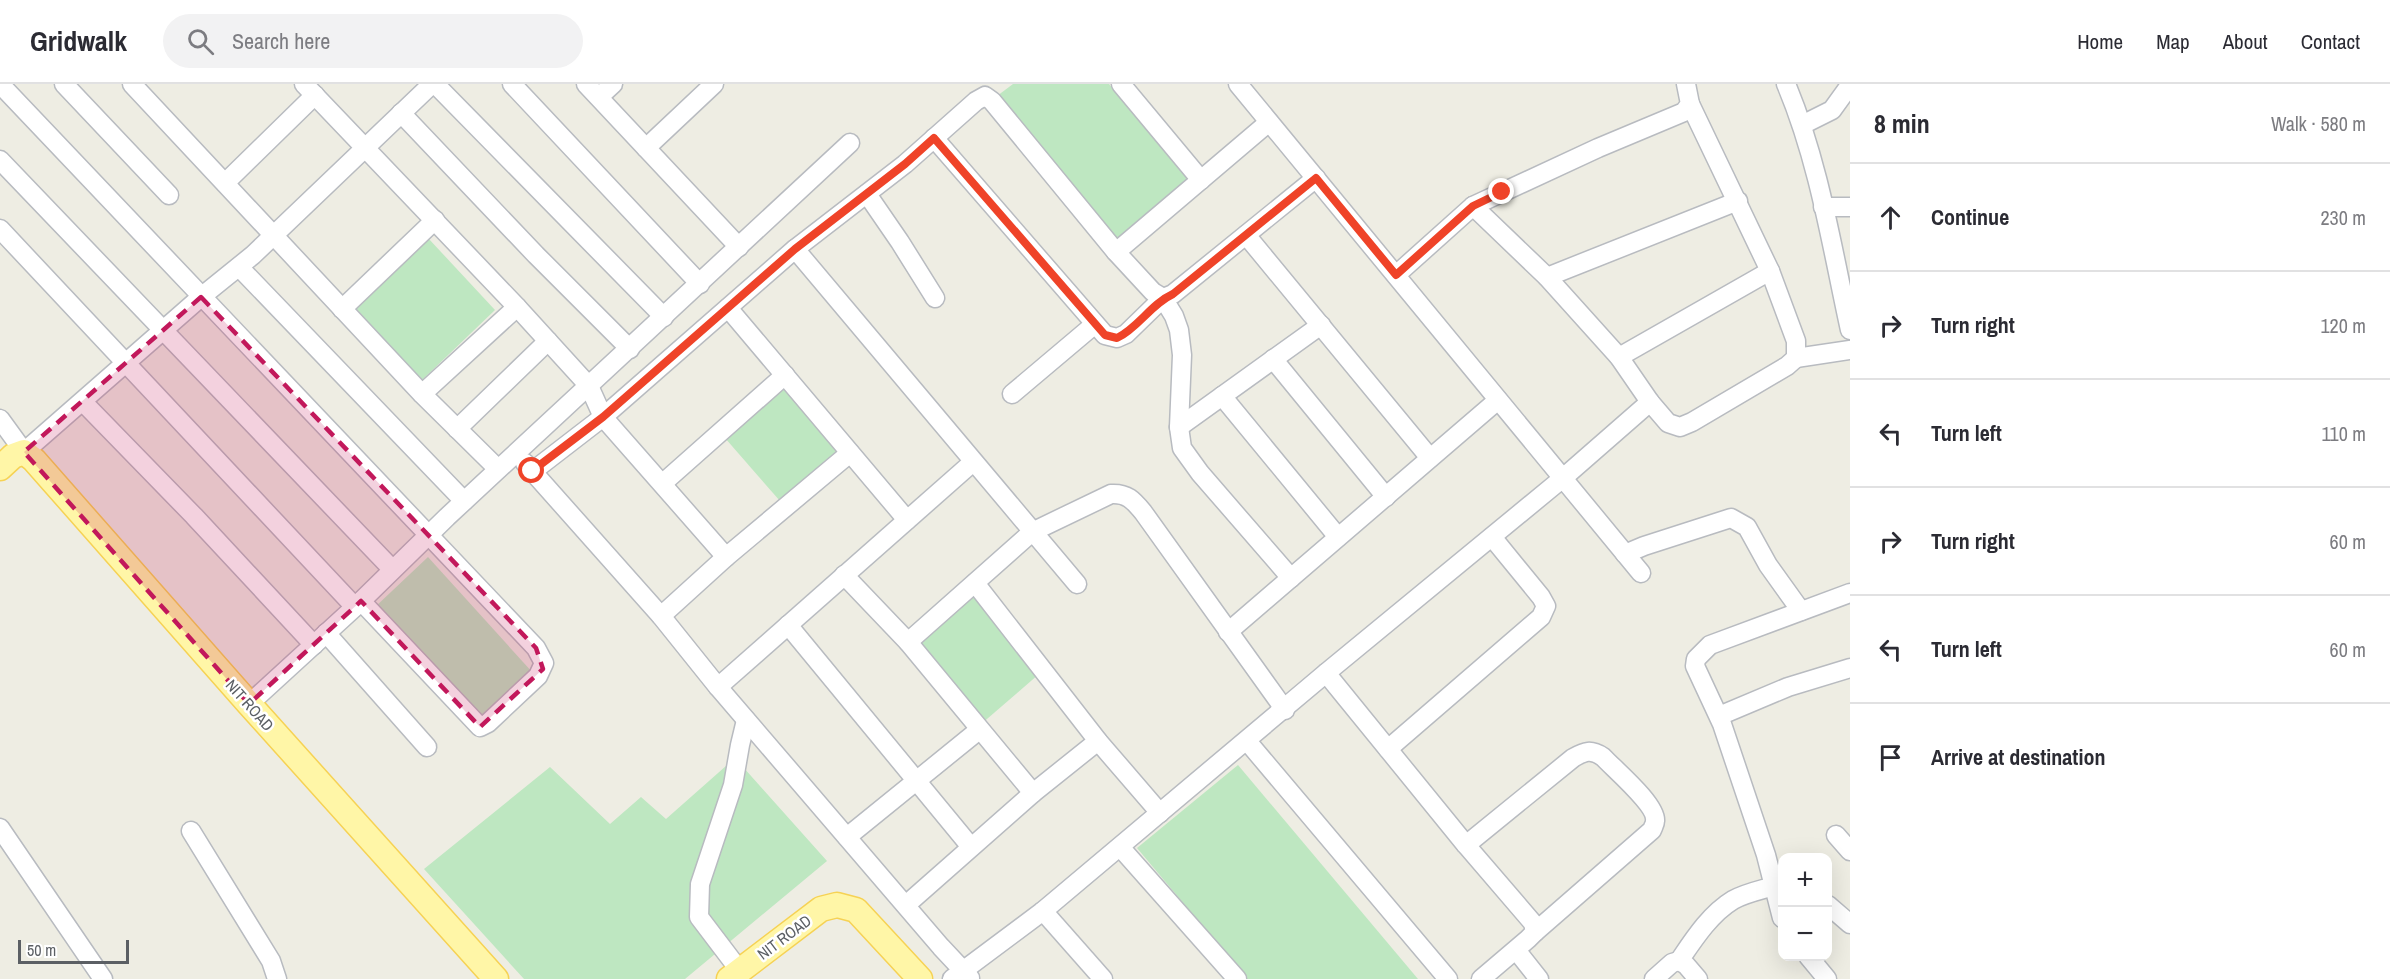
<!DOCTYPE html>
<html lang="en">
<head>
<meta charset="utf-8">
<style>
  :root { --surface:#fff; --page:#f2f2f3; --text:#2b2b33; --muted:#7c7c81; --line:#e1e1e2 }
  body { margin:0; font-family:"Archivo Narrow",sans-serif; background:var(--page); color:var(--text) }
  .controls { position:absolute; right:18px; bottom:18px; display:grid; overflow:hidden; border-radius:12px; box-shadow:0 6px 24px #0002 }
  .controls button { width:54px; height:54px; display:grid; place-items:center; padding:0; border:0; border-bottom:2px solid var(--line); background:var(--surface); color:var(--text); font:30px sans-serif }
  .scale { position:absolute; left:18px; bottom:15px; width:111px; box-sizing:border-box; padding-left:6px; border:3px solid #5b5f64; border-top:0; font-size:16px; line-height:21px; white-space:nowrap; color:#5b5f64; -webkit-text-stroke:4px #fff; paint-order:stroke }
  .stop { position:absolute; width:18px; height:18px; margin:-14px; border:4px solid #ef4328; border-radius:50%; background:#fff }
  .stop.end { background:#ef4328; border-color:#fff; box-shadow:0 2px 6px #0008 }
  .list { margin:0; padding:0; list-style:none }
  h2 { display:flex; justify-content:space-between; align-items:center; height:78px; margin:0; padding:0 24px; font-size:26px }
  h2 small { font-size:20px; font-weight:400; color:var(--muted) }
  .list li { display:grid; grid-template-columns:39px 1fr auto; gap:18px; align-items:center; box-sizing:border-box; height:108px; padding:0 24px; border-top:2px solid var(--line) }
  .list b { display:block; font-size:22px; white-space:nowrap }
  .list em { font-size:20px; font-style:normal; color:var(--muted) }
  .icon { flex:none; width:33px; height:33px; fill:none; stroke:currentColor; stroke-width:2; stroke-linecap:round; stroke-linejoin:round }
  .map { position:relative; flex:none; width:1850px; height:895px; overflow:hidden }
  header { display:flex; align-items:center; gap:36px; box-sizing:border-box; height:84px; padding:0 30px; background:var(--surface); border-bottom:2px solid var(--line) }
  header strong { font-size:28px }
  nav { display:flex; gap:33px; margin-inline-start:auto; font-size:21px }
  .search { width:420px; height:54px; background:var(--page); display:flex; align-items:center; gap:15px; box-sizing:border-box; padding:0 21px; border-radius:33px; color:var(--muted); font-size:22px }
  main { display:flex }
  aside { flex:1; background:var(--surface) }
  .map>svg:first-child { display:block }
</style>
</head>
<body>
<header>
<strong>Gridwalk</strong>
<div class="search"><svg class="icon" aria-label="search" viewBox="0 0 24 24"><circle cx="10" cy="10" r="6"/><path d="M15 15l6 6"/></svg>Search here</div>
<nav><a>Home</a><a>Map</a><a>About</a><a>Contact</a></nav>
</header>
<main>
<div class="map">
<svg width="1850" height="895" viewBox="0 0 1850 895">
  <rect width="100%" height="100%" fill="#eeede3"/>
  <g fill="#bee7c1">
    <path d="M 1013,0 L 1109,0 L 1188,96 L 1117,156 L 997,12 Z"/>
    <path d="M 428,154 L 495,226 L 419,299 L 349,226 Z"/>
    <path d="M 784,302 L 840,368 L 780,417 L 725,354 Z"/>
    <path d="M 428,473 L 533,589 L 479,637 L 374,524 Z"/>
    <path d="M 974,508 L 1039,590 L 980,641 L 916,559 Z"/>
    <path d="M 735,674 L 827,777 L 685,895 L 524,895 L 424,785 L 550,683 L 610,740 L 641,713 L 666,735 Z"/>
    <path d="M 1238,681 L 1418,895 L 1247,895 L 1137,764 Z"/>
  </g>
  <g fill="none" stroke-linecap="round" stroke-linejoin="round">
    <g stroke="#b8bbc0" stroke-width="21">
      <g id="minor">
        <path d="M 0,0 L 536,564 L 544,579 L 538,592 L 488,639 L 480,643 L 361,517"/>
        <path d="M 64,0 L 169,111"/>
        <path d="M 132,0 L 422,310 L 498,385"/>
        <path d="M 304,0 L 517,223 L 422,310"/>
        <path d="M 435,0 L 664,233"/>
        <path d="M 512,0 L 700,200"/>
        <path d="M 586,0 L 739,163"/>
        <path d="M 1121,0 L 1201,96"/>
        <path d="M 1238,0 L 1641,489"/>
        <path d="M 1786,0 C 1819,78 1832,164 1850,246"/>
        <path d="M 599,13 L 613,0"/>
        <path d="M 401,29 L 536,171 L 630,265"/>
        <path d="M 1802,41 L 1832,26 L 1850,1"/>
        <path d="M 934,54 L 1105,251 L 1117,254 L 1126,250 L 1163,214 L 1174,232 L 1179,246 L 1182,271 L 1179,343 L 1182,364 L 1200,389 L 1291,494"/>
        <path d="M 646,64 L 714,0"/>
        <path d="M 0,76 L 392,485"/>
        <path d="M 225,99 L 315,11"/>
        <path d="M 867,110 L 900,158 L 935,214"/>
        <path d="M 1473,122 L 1547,193 L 1619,273 L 1650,318 L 1668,339 L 1680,343 L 1692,338 L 1787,282 L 1796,274 L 1796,257 L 1770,187 L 1690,20"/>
        <path d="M 1823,123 L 1850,123"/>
        <path d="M 0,145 L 355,523"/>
        <path d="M 1246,151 L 1430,374"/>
        <path d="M 795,165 L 905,80 L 976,17 L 985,12 L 992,17 L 1116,168 L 1153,208 L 1163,214 L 1173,210 L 1316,94"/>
        <path d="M 1116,168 L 1269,38"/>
        <path d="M 239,183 L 464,417"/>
        <path d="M 1396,191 L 1473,122 L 1598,64 L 1684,28 L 1690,20 L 1686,0"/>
        <path d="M 1547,193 L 1738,117"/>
        <path d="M 517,223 L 589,302 L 603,333 L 726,473"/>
        <path d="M 728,224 L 907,436"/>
        <path d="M 342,225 L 435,136"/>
        <path d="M 1619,273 L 1770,187"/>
        <path d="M 1796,274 L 1850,266"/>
        <path d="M 1273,275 L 1386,413"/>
        <path d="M 1012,310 L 1095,240"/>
        <path d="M 1222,312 L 1338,453"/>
        <path d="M 83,318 L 194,432 L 314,561"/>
        <path d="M 0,335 L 24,368 L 201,213 L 253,171 L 432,0"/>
        <path d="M 1179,343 L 1321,241"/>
        <path d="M 457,345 L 548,257"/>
        <path d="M 525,379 L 661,532 L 718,603 L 941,863 L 970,894"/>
        <path d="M 533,387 L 603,333 L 795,165 L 1077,500"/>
        <path d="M 663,399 L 785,291"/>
        <path d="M 1625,470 L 1644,462 L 1731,434 L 1747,443 L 1768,481 L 1801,527"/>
        <path d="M 844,491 L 908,558 L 1033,709"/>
        <path d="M 975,499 L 1098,657 L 1160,729"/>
        <path d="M 661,532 L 726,473 L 850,369"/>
        <path d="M 788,541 L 971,763"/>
        <path d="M 1228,548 L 1498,316"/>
        <path d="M 326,549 L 427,663"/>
        <path d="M 908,558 L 1032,448 L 1111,410 C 1127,409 1133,416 1143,428 L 1285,626"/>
        <path d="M 1326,589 L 1466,761 L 1533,839 L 1535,848 L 1528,855 L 1481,895"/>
        <path d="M 718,603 L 973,378"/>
        <path d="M 249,620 L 355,523 L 447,433 L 850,59"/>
        <path d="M 1719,632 L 1788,603 L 1850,584"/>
        <path d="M 1247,657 L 1448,895"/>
        <path d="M 1388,665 L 1541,533 L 1546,522 L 1541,513 L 1492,453"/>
        <path d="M 0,744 L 103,895"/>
        <path d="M 191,747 L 271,877 L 277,895"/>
        <path d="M 1836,751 L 1850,767"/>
        <path d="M 847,753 L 979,646"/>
        <path d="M 1466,761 L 1573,674 C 1585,667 1591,665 1603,673 C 1614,685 1657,721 1655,737 C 1655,740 1653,743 1652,746 L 1535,848"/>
        <path d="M 1120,763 L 1237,895"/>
        <path d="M 906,821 L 1033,709 L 1098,657"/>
        <path d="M 1828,821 L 1850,840"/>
        <path d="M 1043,827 L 1103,895"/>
        <path d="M 1782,834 L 1766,771 L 1722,640 L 1695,582 L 1696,575 L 1710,561 L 1850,509"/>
        <path d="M 1516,866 L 1539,895"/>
        <path d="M 1808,872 L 1827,895"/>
        <path d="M 1679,877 C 1694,855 1710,830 1733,816 C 1745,809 1761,806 1774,802"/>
        <path d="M 740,887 L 699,833 L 700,800 L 733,701 L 740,661 L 746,636"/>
        <path d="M 952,895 L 1043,827 L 1326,589 L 1563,394 L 1650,318"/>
        <path d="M 1654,895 L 1672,879 L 1679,877 L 1686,881 L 1698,895"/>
      </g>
    </g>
    <g stroke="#f6d254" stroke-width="27">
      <g id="major">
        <path d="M 0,384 L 13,372 L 24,368 L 34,376 L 249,620 L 496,895"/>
        <path d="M 729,895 L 821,825 L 837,821 L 856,826 L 920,895"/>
      </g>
    </g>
    <use href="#minor" stroke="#fff" stroke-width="18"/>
    <use href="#major" stroke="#fff6a7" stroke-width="24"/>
  </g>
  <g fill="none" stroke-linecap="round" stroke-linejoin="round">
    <path stroke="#ef4328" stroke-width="8" d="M 532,387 L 603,333 L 795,165 L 905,80 L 934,54 L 1105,251 L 1117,254 C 1138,244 1151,220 1173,210 L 1316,94 L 1396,191 L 1473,122 L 1502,108"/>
  </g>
  <path fill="#c2185b" fill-opacity="0.2" stroke="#c2185b" stroke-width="4.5" stroke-dasharray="12 8" stroke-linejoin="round" d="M 201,213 L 536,564 L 543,585 L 480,643 L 361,517 L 249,620 L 24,368 Z"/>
  <g text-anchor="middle" stroke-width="5" stroke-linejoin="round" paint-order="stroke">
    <g font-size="16" fill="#5b5f64" stroke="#fff">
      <text transform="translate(250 621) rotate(48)" y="6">NIT ROAD</text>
      <text transform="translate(784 853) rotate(-37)" y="6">NIT ROAD</text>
    </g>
  </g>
</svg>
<div class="controls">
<button>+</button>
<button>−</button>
</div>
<div class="scale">50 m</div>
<div class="stop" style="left:532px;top:387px"></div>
<div class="stop end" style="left:1502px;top:108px"></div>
</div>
<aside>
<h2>8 min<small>Walk · 580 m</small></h2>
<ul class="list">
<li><svg class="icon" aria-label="ahead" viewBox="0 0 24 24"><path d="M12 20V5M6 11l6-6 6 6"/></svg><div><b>Continue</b></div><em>230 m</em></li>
<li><svg class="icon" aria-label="right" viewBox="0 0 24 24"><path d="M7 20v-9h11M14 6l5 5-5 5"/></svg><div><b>Turn right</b></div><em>120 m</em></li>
<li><svg class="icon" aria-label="left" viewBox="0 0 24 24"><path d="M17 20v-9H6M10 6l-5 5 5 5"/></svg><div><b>Turn left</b></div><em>110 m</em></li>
<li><svg class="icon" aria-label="right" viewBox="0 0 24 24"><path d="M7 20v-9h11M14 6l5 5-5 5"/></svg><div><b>Turn right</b></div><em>60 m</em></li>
<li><svg class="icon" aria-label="left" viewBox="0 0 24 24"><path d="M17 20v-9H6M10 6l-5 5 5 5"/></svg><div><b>Turn left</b></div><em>60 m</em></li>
<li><svg class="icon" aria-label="arrive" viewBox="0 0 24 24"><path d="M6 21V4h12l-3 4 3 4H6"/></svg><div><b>Arrive at destination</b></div></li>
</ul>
</aside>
</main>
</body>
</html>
